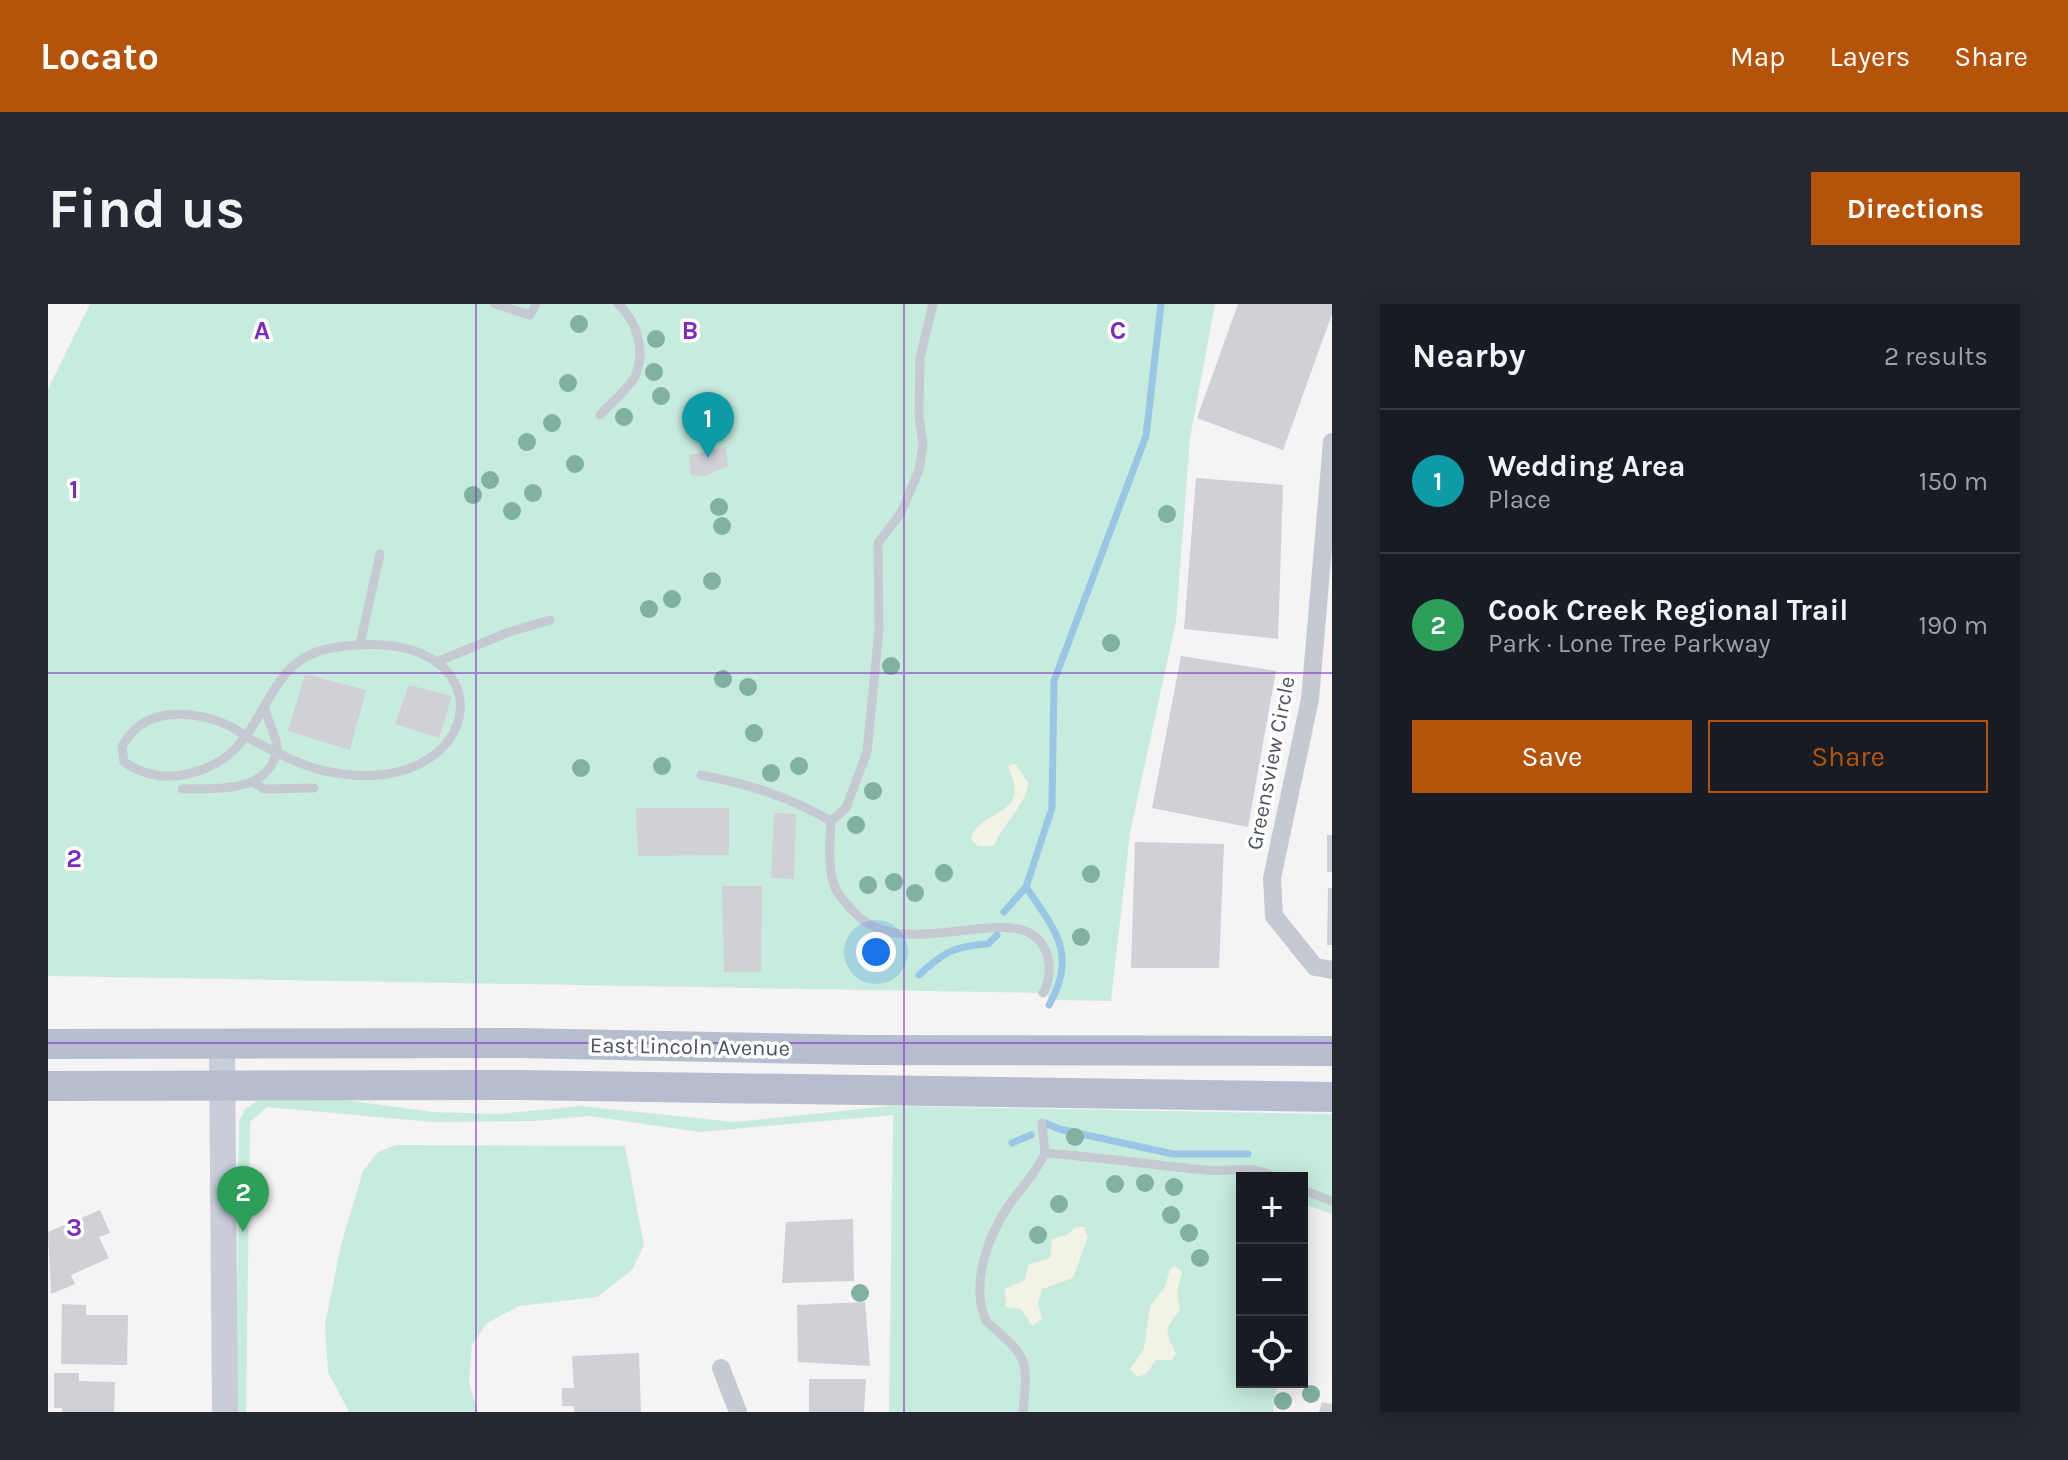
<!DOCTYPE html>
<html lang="en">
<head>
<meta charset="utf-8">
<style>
  :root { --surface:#171b24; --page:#242831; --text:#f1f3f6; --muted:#9ea1a6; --line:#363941; --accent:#b45309 }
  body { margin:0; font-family:Karla,sans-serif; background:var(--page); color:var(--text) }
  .controls { position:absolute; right:24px; bottom:24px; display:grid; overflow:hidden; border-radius:0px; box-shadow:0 4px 20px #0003 }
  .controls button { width:72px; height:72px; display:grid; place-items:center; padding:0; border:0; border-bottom:2px solid var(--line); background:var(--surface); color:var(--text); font:40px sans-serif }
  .you { position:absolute; left:828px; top:648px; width:28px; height:28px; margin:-20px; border:6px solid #fff; border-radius:50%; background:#1a73e8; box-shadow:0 0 0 12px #1a73e833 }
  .badge { display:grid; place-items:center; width:52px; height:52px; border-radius:50%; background:var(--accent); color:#fff; font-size:26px; font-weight:700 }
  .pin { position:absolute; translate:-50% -66px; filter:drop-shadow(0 2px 4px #0008) }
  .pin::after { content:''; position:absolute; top:42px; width:28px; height:24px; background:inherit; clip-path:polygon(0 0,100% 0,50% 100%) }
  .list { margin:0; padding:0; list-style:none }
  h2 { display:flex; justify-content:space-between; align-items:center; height:104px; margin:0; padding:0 32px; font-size:34px }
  h2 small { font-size:26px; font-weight:400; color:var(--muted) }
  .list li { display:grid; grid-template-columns:52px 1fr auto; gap:24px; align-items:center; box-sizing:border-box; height:144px; padding:0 32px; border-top:2px solid var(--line) }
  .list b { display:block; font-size:30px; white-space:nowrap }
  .list p { margin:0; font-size:26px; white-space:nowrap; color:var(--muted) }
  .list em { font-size:26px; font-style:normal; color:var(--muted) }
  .actions { display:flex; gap:16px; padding:24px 32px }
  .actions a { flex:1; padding:18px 0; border:2px solid var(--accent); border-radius:0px; text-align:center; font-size:28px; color:var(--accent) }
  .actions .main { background:var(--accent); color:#fff }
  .icon { flex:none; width:44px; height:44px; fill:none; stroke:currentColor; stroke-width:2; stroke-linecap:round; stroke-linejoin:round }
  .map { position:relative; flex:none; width:1284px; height:1108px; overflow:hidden; border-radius:0px }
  header { display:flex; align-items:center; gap:48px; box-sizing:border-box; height:112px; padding:0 40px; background:var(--accent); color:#fff }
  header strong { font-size:38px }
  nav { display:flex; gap:44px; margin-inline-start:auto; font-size:28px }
  .intro { display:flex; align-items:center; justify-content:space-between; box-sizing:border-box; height:192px; padding:0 48px }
  h1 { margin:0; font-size:56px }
  .button { padding:20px 36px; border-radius:0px; background:var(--accent); color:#fff; font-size:28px; font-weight:700 }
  main { display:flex; gap:48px; padding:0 48px }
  aside { flex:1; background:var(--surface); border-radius:0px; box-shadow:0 4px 20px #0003 }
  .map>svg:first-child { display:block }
</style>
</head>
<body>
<header>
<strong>Locato</strong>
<nav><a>Map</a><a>Layers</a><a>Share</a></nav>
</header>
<div class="intro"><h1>Find us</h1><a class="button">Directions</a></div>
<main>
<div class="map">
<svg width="1284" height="1108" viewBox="0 0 1284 1108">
  <rect width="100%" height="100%" fill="#f5f3f3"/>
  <g fill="#c7ecdd">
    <path d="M 42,0 L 1167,0 L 1142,134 L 1128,317 L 1082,529 L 1063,697 L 1007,696 L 994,689 L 0,672 L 0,85 Z"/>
    <path d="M 216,792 L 267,792 L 385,808 L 449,810 L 533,802 L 686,818 L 842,802 L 1284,810 L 1284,910 L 1256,900 L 1254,908 L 1254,874 L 1194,874 L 1194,1078 L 1230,1078 L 1225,1108 L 841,1108 L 845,811 L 652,828 L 541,812 L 487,817 L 385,818 L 219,803 L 202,818 L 198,1108 L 188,1108 L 191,818 L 197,805 Z"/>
    <path d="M 348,841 L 577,842 L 596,941 L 584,966 L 549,993 L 471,1002 L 439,1019 L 424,1041 L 421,1079 L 430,1108 L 301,1108 L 280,1068 L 277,1021 L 293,941 L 315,867 L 330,848 Z"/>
  </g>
  <g fill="#f3f2e6">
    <path d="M 963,460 L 967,460 L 980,478 C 979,502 953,520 946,542 L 930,542 L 923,535 C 929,505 986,514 960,463 Z"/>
    <path d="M 1028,923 L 1036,923 L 1040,933 L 1025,974 L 994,985 L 990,999 L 994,1015 L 984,1022 L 973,1005 L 958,1003 L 957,985 L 977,976 L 980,961 L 1002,954 L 1004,935 L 1019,931 Z"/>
    <path d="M 1127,962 L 1134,968 L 1129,988 L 1132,1006 C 1115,1028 1117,1025 1128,1050 L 1124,1056 L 1108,1056 L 1098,1070 L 1089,1073 L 1082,1065 L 1096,1045 L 1102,1002 L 1117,983 L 1122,965 Z"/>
  </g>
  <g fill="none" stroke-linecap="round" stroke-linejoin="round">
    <g stroke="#99c6e5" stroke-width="7">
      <path d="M 978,583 C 1007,626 1030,650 1001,701"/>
      <path d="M 956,608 L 978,583 L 1004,504 L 1006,377 L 1098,132 L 1113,0"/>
      <path d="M 871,671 C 896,648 906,642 940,640 L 949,631"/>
      <path d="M 997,819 L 1011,825 L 1125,850 L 1200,850"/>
      <path d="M 964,839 L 983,831"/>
    </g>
  </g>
  <g fill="#d0d1d6">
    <path d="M 1190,0 L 1284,0 L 1284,10 L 1235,146 L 1149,114 Z"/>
    <path d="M 678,143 L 680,162 L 657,172 L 643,171 L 641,151 Z"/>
    <path d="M 1148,174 L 1235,181 L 1230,335 L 1136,325 Z"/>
    <path d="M 1133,352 L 1228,367 L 1200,523 L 1104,504 Z"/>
    <path d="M 257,370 L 318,386 L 302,446 L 240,427 Z"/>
    <path d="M 361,381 L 404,392 L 391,434 L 347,420 Z"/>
    <path d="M 588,504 L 681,504 L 681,551 L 590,552 Z"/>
    <path d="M 726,509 L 748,510 L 746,575 L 723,574 Z"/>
    <rect x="1279" y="531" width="5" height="37"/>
    <path d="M 1087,538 L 1176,540 L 1171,664 L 1083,664 Z"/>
    <path d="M 674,582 L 714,582 L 713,668 L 676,668 Z"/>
    <path d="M 1280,584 L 1284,584 L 1284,641 L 1279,641 Z"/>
    <path d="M 52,906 L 62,929 L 51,933 L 61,954 L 23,971 L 27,980 L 3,990 L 0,928 Z"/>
    <path d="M 805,915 L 806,977 L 734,979 L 738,918 Z"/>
    <path d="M 817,998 L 822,1062 L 750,1058 L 749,1001 Z"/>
    <path d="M 14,1000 L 38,1001 L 38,1011 L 80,1011 L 79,1061 L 13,1060 Z"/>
    <path d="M 591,1049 L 593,1108 L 526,1108 L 526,1102 L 514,1102 L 514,1084 L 526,1084 L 524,1052 Z"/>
    <path d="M 6,1069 L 31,1069 L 31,1077 L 67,1078 L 66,1108 L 14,1108 L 14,1104 L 6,1104 Z"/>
    <path d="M 761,1075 L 818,1075 L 816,1108 L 761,1108 Z"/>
    <path d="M 1274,1098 L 1284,1100 L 1284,1108 L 1271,1108 Z"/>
  </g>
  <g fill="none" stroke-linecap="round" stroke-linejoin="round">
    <g stroke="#c5cad2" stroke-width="9">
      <path d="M 447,0 L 482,11 L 488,0"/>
      <path d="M 885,0 L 872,54 L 871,112 L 875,141 L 871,166 L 853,209 L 830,239 L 831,326 L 819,448 L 798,504 L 783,517 C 782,536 780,559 785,578 C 788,590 798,599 806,608 C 860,668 989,579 1001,659 C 1002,668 1000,681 995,689"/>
      <path d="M 552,111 C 562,100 578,87 586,74 C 599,49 589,17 570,0"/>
      <path d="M 312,340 L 332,250"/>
      <path d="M 389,358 L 461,328 L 502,316"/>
      <path d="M 198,433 C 225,446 253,463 282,468 C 444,499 467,313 283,344 C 205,358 226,452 139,470 C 116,475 95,471 76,458 L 74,442 C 79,435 84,427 91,422 C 119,401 174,411 198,433"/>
      <path d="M 653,471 C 700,480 740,492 783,517"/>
      <path d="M 205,478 L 216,485 L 266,484"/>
      <path d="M 134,485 C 167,484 222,490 229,445 C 230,435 219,416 217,404"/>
      <path d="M 994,819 L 997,849"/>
      <path d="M 1254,886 L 1284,897"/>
      <path d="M 975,1108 C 981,1050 978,1053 938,1017 C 922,981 940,930 962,900 C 974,882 988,870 997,849 C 1050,853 1103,861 1157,866 C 1183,869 1203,859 1228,874"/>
    </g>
    <g stroke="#c5cad2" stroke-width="18">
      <path d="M 1284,138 L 1262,395 L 1224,574 L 1226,612 L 1267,663 L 1284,666"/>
      <path d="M 673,1064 L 690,1108"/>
    </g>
    <path stroke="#c8cdd9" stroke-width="26" d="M 174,742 L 177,1108"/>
    <g stroke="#b6bdce" stroke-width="30">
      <path d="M 0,740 L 470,739 L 816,746 L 1284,747"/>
      <path d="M 0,782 L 470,781 L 1284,793"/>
    </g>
  </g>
  <g fill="#81b1a2">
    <circle cx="531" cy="20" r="9"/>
    <circle cx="608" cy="35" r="9"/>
    <circle cx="606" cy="68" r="9"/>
    <circle cx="520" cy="79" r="9"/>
    <circle cx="613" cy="92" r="9"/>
    <circle cx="576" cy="113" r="9"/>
    <circle cx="504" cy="119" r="9"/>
    <circle cx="479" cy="138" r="9"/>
    <circle cx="527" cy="160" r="9"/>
    <circle cx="442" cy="176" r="9"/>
    <circle cx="485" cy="189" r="9"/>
    <circle cx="425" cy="191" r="9"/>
    <circle cx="671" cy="203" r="9"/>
    <circle cx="464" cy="207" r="9"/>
    <circle cx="1119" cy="210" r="9"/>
    <circle cx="674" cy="222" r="9"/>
    <circle cx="664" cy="277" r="9"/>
    <circle cx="624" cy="295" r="9"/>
    <circle cx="601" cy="305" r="9"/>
    <circle cx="1063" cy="339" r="9"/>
    <circle cx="843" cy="362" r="9"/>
    <circle cx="675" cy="375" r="9"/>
    <circle cx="700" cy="383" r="9"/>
    <circle cx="706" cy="429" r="9"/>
    <circle cx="614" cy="462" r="9"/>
    <circle cx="751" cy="462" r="9"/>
    <circle cx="533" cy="464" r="9"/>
    <circle cx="723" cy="469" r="9"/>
    <circle cx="825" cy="487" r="9"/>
    <circle cx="808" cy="521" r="9"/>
    <circle cx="896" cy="569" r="9"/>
    <circle cx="1043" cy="570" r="9"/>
    <circle cx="846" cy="578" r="9"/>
    <circle cx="820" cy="581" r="9"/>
    <circle cx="867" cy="589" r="9"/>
    <circle cx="1033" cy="633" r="9"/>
    <circle cx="1027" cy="833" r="9"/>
    <circle cx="1097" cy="879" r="9"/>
    <circle cx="1067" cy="880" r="9"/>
    <circle cx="1126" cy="883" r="9"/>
    <circle cx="1011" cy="900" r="9"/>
    <circle cx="1123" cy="911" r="9"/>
    <circle cx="1141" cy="929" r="9"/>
    <circle cx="990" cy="931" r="9"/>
    <circle cx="1152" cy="954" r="9"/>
    <circle cx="812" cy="989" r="9"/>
    <circle cx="1263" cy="1090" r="9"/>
    <circle cx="1235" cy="1097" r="9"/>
  </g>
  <path fill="none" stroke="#7b2cbf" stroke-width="2" stroke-opacity="0.55" d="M 428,0 L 428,1108M 856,0 L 856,1108M 0,369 L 1284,369M 0,739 L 1284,739"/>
  <g text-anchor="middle" stroke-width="7" stroke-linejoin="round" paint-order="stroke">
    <g font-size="22" fill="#4c525e" stroke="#fff">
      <text transform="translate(1222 459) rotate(-79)" y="8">Greensview Circle</text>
      <text transform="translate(642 742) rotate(1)" y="8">East Lincoln Avenue</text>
    </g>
  </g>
  <g font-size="26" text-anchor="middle" font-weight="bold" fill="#7b2cbf" stroke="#fff" stroke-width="7" stroke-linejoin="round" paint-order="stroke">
    <text x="214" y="35">A</text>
    <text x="642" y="35">B</text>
    <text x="1070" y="35">C</text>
    <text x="26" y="194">1</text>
    <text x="26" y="563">2</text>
    <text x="26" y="932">3</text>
  </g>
</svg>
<div class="controls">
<button>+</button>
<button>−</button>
<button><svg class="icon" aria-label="locate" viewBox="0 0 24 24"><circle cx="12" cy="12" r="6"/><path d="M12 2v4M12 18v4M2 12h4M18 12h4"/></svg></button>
</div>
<div class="you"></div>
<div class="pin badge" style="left:660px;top:154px;background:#0f9aa8">1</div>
<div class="pin badge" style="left:195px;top:928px;background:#2e9e5b">2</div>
</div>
<aside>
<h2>Nearby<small>2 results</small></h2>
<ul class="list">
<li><span class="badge" style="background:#0f9aa8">1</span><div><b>Wedding Area</b><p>Place</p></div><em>150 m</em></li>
<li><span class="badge" style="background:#2e9e5b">2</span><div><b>Cook Creek Regional Trail</b><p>Park · Lone Tree Parkway</p></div><em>190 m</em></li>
</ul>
<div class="actions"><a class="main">Save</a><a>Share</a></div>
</aside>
</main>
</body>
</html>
